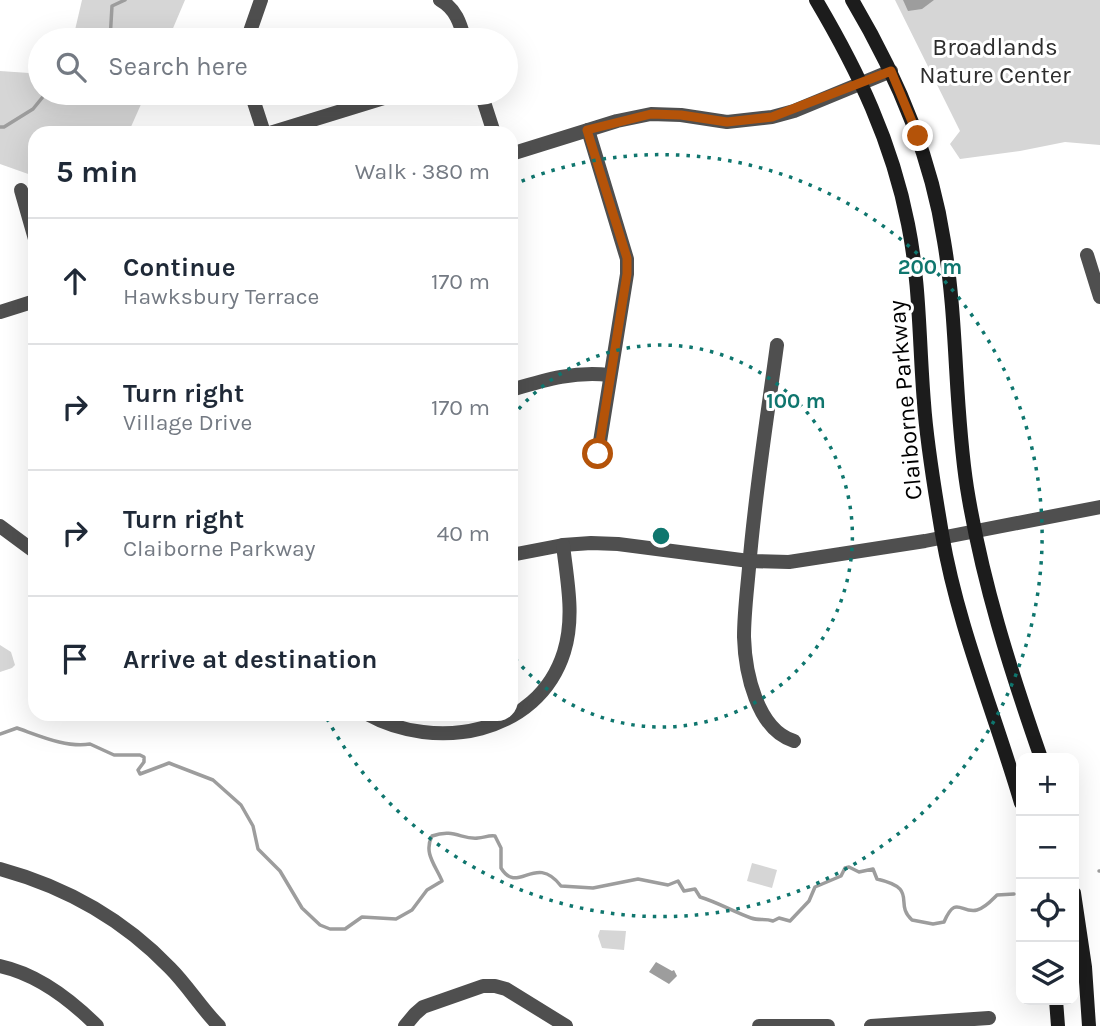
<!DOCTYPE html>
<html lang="en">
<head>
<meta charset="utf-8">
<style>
  :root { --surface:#fff; --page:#f2f2f3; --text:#1f2937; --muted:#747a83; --line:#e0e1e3 }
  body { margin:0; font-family:Karla,sans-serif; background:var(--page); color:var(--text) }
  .controls { position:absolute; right:21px; bottom:21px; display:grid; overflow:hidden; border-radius:14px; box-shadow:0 7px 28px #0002 }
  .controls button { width:63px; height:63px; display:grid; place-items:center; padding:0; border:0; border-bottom:2px solid var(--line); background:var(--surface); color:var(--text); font:35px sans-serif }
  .stop { position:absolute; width:21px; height:21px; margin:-16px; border:5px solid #b45309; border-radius:50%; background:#fff }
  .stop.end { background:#b45309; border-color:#fff; box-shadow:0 2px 7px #0008 }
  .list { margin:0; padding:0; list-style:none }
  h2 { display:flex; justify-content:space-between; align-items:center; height:91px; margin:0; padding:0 28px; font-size:30px }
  h2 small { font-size:23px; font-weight:400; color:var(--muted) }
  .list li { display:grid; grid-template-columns:46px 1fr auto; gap:21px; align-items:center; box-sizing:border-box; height:126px; padding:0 28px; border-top:2px solid var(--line) }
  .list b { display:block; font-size:26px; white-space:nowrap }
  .list p { margin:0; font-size:23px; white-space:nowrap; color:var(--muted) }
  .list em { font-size:23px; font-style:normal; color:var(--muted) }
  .icon { flex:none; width:38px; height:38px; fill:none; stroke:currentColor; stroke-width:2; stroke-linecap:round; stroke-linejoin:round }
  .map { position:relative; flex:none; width:1100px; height:1026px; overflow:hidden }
  .search { position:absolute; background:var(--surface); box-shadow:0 7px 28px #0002; left:28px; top:28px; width:490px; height:77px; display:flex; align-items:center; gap:18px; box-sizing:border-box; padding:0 24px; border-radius:38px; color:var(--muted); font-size:26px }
  .panel { position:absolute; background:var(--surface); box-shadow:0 7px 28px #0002; left:28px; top:126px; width:490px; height:595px; border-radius:21px }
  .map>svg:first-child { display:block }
</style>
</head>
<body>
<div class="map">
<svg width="1100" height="1026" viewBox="0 0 1100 1026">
  <rect width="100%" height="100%" fill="#fff"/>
  <g fill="#d6d6d6">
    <path d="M 82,0 L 185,0 L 168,40 L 64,40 L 75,30 Z"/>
    <path d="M 895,0 L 1100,0 L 1100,145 L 1065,142 L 1020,151 L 960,159 L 950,144 L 960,131 Z"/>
    <path d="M 40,62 L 40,93 L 146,93 L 130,129 L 125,133 L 35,133 L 35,174 L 31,175 L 0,164 L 0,71 L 29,73 Z"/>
    <path d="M 0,645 L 11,652 L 15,665 L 12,668 L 0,672 Z"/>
    <path d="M 752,863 L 777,870 L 772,888 L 747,881 Z"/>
    <path d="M 600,930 L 626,931 L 624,950 L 602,948 L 598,936 Z"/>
  </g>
  <g fill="#9d9d9d">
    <path d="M 903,0 L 934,0 L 922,9 L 908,11 Z"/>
    <path d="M 656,962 L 672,971 L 674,970 L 677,976 L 669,984 L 649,972 Z"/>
  </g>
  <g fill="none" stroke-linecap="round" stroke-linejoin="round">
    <g stroke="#9d9d9d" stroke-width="3.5">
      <path d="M 110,40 L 112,6 L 125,0"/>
      <path d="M 0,127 L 4,127 L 33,109 L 46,93"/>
      <path d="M 0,734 L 17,728 C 40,736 67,748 90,744 L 114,755 L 140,755 L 144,757 L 144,762 L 138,770 L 140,774 L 169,763 L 213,780 L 241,805 L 253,826 L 258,849 L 280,871 L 302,908 L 320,925 L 330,929 L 345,929 L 362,917 L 396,919 L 412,910 L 427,890 L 442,881 C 436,866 423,853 432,836 C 454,828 462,840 478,838 C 484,838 488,835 495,836 L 501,848 L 501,868 C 518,896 535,852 561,886 L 593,888 L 638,879 L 668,885 L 678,881 L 684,891 L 695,889 L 700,897 C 717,902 734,912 751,918 C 759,921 765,918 773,921 L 779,918 L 790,921 L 809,901 L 815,887 L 841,876 L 845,868 L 849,867 L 859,872 L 873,869 L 877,879 C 920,889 893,903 912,920 L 933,924 L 944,922 C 956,894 961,914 977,910 C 985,908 991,901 997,895 L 1014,894"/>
      <path d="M 1099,871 L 1100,871"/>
    </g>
    <g stroke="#4f4f4f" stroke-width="14">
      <path d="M 440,0 C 456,9 460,23 465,40"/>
      <path d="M 247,40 L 261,0"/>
      <path d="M 251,93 L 264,133"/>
      <path d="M 481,93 L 494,133"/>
      <path d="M 588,130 L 627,259 L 627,274 L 598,454"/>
      <path d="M 270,133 L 400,93"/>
      <path d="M 511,154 L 617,121 L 651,114 L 681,115 L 727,122 L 772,117 L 794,111 L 891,71"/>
      <path d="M 21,190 L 35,239"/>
      <path d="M 1087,255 L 1100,297"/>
      <path d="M 0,312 L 35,301"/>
      <path d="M 777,345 C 767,419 755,493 749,568 C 747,591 744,614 744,637 C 745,672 757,730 794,741"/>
      <path d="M 511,390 C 545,380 574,371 609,375"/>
      <path d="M 0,526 L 35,552"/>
      <path d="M 511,555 L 563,545 L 591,543 L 618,544 L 749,561 L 789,562 L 925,541 L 1100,507"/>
      <path d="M 367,714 C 435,752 538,735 564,652 C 575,617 567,580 563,545"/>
      <path d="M 0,966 C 37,974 71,1000 97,1026"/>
      <path d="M 405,1026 L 415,1014 L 423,1007 L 483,986 L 495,986 L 506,989 L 566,1026"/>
      <path d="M 759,1026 L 828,1026"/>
      <path d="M 871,1026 L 989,1018"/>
    </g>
    <path stroke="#4f4f4f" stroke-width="14" d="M 0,869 C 66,887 122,918 170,968 C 188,986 201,1008 219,1026"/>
    <g stroke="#1c1c1c" stroke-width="14">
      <path d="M 816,0 C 858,71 892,142 908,224 C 920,283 919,343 924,403 C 927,447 935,491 942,534 C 958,627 995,714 1021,803"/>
      <path d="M 852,0 C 896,74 931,155 944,241 C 958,323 954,406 967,488 C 982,581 1010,669 1041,758"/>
      <path d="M 1074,893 L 1085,967 L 1089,1026"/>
      <path d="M 1056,1000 L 1058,1026"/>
    </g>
  </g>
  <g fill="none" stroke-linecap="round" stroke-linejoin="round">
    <path stroke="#b45309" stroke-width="9" d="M 598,454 L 627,274 L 627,258 L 587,130 L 651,114 L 681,115 L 727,122 L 772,117 L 891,71 L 918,136"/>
  </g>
  <g fill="none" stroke="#0f766e" stroke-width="3.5" stroke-dasharray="3.5 7">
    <path d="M512 417A191 191 0 1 1 512 655"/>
    <path d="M512 185A381 381 0 1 1 325 715"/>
  </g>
  <g text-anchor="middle" stroke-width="6" stroke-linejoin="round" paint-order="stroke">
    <g font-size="24" fill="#2d2d2d" stroke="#fff">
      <text x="995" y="55">Broadlands<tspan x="995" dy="28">Nature Center</tspan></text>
    </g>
    <g font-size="24" fill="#000" stroke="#fff">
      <text transform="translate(905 400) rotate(-95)" y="8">Claiborne Parkway</text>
    </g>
  </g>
  <circle cx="661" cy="536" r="10" fill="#0f766e" stroke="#fff" stroke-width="3.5"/>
  <g font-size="21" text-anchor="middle" font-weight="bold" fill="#0f766e" stroke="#fff" stroke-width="6" stroke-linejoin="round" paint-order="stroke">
    <text x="930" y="274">200 m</text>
    <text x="796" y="408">100 m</text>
  </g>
</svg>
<div class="controls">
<button>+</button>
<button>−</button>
<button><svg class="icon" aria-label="locate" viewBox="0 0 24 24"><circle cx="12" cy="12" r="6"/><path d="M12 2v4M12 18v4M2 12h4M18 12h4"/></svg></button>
<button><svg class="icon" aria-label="layers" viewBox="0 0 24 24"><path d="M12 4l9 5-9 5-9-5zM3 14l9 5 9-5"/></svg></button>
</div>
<div class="stop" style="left:598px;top:454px"></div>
<div class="stop end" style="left:918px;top:136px"></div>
<div class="search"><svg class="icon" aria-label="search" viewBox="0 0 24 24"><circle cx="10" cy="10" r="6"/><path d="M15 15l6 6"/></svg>Search here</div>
<section class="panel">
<h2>5 min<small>Walk · 380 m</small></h2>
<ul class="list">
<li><svg class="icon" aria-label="ahead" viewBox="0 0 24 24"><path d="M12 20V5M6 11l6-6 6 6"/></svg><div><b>Continue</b><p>Hawksbury Terrace</p></div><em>170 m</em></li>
<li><svg class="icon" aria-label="right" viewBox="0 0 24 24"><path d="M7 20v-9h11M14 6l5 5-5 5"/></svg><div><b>Turn right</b><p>Village Drive</p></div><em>170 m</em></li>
<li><svg class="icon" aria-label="right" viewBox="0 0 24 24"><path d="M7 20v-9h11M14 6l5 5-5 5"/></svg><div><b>Turn right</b><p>Claiborne Parkway</p></div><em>40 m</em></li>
<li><svg class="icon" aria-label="arrive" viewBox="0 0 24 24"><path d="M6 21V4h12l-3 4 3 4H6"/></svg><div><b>Arrive at destination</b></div></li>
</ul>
</section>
</div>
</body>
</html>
